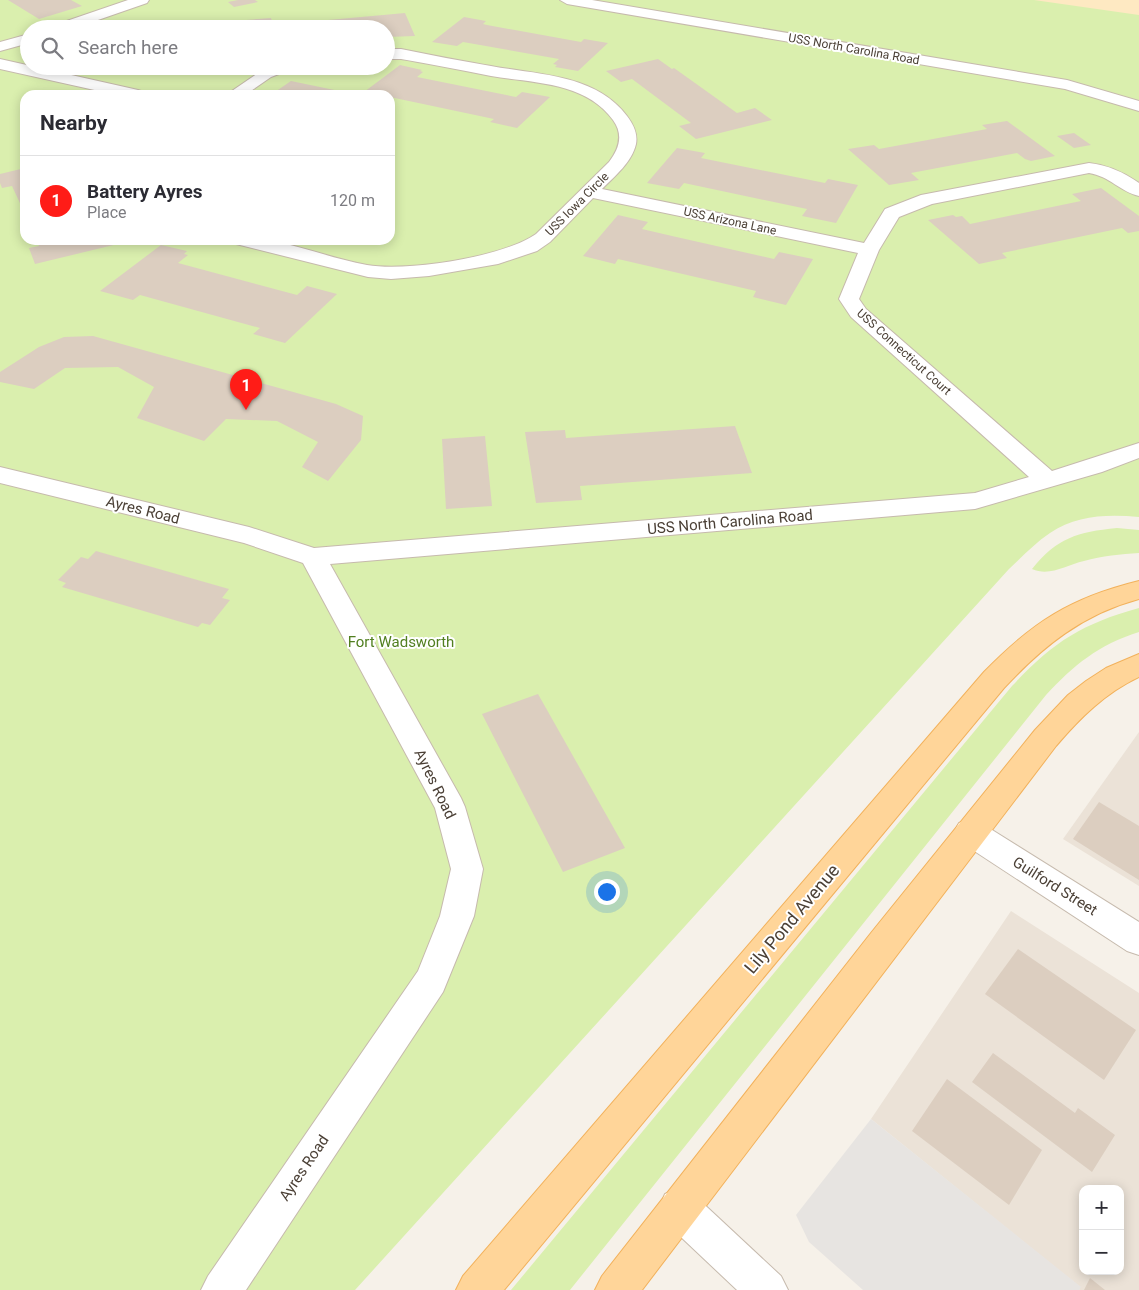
<!DOCTYPE html>
<html lang="en">
<head>
<meta charset="utf-8">
<style>
  :root { --surface:#fff; --page:#f2f2f3; --text:#2b2b33; --muted:#7c7c81; --line:#e1e1e2; --accent:#ff1c17 }
  body { margin:0; font-family:Roboto,sans-serif; background:var(--page); color:var(--text) }
  .controls { position:absolute; right:15px; bottom:15px; display:grid; overflow:hidden; border-radius:10px; box-shadow:0 2px 12px #0003 }
  .controls button { width:45px; height:45px; display:grid; place-items:center; padding:0; border:0; border-bottom:1px solid var(--line); background:var(--surface); color:var(--text); font:25px sans-serif }
  .you { position:absolute; left:606px; top:891px; width:18px; height:18px; margin:-12px; border:4px solid #fff; border-radius:50%; background:#1a73e8; box-shadow:0 0 0 8px #1a73e833 }
  .badge { display:grid; place-items:center; width:32px; height:32px; border-radius:50%; background:var(--accent); color:#fff; font-size:16px; font-weight:700 }
  .pin { position:absolute; translate:-50% -41px; filter:drop-shadow(0 1px 2px #0008) }
  .pin::after { content:''; position:absolute; top:26px; width:18px; height:15px; background:inherit; clip-path:polygon(0 0,100% 0,50% 100%) }
  .list { margin:0; padding:0; list-style:none }
  h2 { display:flex; justify-content:space-between; align-items:center; height:65px; margin:0; padding:0 20px; font-size:21px }
  h2 small { font-size:16px; font-weight:400; color:var(--muted) }
  .list li { display:grid; grid-template-columns:32px 1fr auto; gap:15px; align-items:center; box-sizing:border-box; height:90px; padding:0 20px; border-top:1px solid var(--line) }
  .list b { display:block; font-size:19px; white-space:nowrap }
  .list p { margin:0; font-size:16px; white-space:nowrap; color:var(--muted) }
  .list em { font-size:16px; font-style:normal; color:var(--muted) }
  .icon { flex:none; width:28px; height:28px; fill:none; stroke:currentColor; stroke-width:2; stroke-linecap:round; stroke-linejoin:round }
  .map { position:relative; flex:none; width:1139px; height:1290px; overflow:hidden }
  .search { position:absolute; background:var(--surface); box-shadow:0 2px 12px #0003; left:20px; top:20px; width:375px; height:55px; display:flex; align-items:center; gap:12px; box-sizing:border-box; padding:0 18px; border-radius:28px; color:var(--muted); font-size:19px }
  .panel { position:absolute; background:var(--surface); box-shadow:0 2px 12px #0003; left:20px; top:90px; width:375px; height:155px; border-radius:15px }
  .map>svg:first-child { display:block }
</style>
</head>
<body>
<div class="map">
<svg width="1139" height="1290" viewBox="0 0 1139 1290">
  <rect width="100%" height="100%" fill="#f6f1e9"/>
  <g fill="#ebe2d7" fill-rule="evenodd">
    <path d="M 1139,732 L 1139,886 L 1063,839 Z"/>
    <path d="M 1011,911 L 1139,993 L 1139,1290 L 1079,1290 L 1080,1287 L 871,1119 ZM 1083,1189 L 1120,1189 L 1120,1271 L 1083,1271 Z"/>
  </g>
  <g fill="#daefae" fill-rule="evenodd">
    <path d="M 0,0 L 1139,0 L 1139,517 C 1108,514 1076,515 1050,533 C 1035,543 1022,557 1009,569 L 355,1290 L 0,1290 ZM 29,29 L 386,29 L 386,66 L 29,66 ZM 25,95 L 390,95 L 390,240 L 25,240 Z"/>
    <path d="M 1117,528 L 1139,530 L 1139,553 C 1121,554 1102,556 1084,561 C 1066,565 1050,577 1032,569 C 1057,538 1077,532 1117,528 Z"/>
    <path d="M 1139,608 L 1139,632 C 1098,645 1074,665 1046,695 L 570,1290 L 511,1290 L 1012,686 C 1052,643 1081,624 1139,608 Z"/>
  </g>
  <path fill="#fee9c2" d="M 1034,0 L 1139,0 L 1139,15 Z"/>
  <path fill="#e7e4e1" d="M 871,1119 L 1081,1287 L 1079,1290 L 863,1290 L 809,1242 L 796,1215 Z"/>
  <g fill="#dccec0">
    <path d="M 8,0 L 71,0 L 82,6 L 39,19 Z"/>
    <path d="M 238,0 L 255,0 L 258,2 L 234,7 L 228,2 Z"/>
    <path d="M 405,13 L 415,36 L 387,37 L 386,29 L 248,29 L 246,20 L 271,18 L 273,25 Z"/>
    <path d="M 464,17 L 486,21 L 483,24 L 487,25 L 581,42 L 584,39 L 608,43 L 578,71 L 555,67 L 557,65 L 553,64 L 559,59 L 463,42 L 457,46 L 432,42 Z"/>
    <path d="M 658,59 L 672,69 L 674,68 L 737,113 L 755,108 L 772,120 L 696,139 L 679,126 L 691,123 L 632,79 L 621,82 L 606,71 Z"/>
    <path d="M 400,65 L 422,70 L 420,71 L 423,72 L 417,77 L 516,97 L 522,92 L 550,97 L 517,128 L 490,122 L 494,119 L 390,97 L 390,95 L 360,95 Z"/>
    <path d="M 291,81 L 344,92 L 340,95 L 286,95 L 275,92 Z"/>
    <path d="M 1007,121 L 1055,156 L 1031,161 L 1025,159 L 1017,153 L 911,173 L 919,180 L 889,185 L 848,149 L 874,145 L 879,149 L 987,129 L 982,125 Z"/>
    <path d="M 1074,133 L 1091,145 L 1074,148 L 1057,136 Z"/>
    <path d="M 677,148 L 705,153 L 701,158 L 825,183 L 828,179 L 858,185 L 836,223 L 802,216 L 807,209 L 684,183 L 679,189 L 647,183 Z"/>
    <path d="M 25,168 L 25,214 L 12,186 L 2,188 L 0,183 L 0,174 Z"/>
    <path d="M 1101,188 L 1139,216 L 1139,231 L 1128,233 L 1122,228 L 1002,253 L 1007,258 L 979,264 L 928,220 L 953,215 L 956,217 L 962,216 L 970,224 L 1081,201 L 1072,194 Z"/>
    <path d="M 618,215 L 648,222 L 642,229 L 672,236 L 774,259 L 779,252 L 813,259 L 786,305 L 753,297 L 756,291 L 618,259 L 615,264 L 583,256 Z"/>
    <path d="M 37,240 L 125,240 L 126,242 L 35,264 L 29,248 L 39,246 Z"/>
    <path d="M 161,245 L 187,251 L 184,254 L 188,255 L 178,263 L 297,295 L 307,286 L 337,294 L 285,343 L 253,334 L 260,328 L 140,295 L 133,300 L 100,291 Z"/>
    <path d="M 93,336 L 336,404 L 363,416 L 361,440 L 328,481 L 302,467 L 318,442 L 277,421 L 226,419 L 204,441 L 137,418 L 154,387 L 118,367 L 65,368 L 34,389 L 0,382 L 0,372 L 39,347 L 64,337 Z"/>
    <path d="M 735,426 L 752,473 L 580,486 L 582,500 L 536,503 L 525,432 L 565,430 L 566,438 Z"/>
    <path d="M 485,436 L 492,506 L 446,509 L 442,439 Z"/>
    <path d="M 96,551 L 229,589 L 222,598 L 230,600 L 210,625 L 202,623 L 198,627 L 62,587 L 66,583 L 58,580 L 81,557 L 88,559 Z"/>
    <path d="M 538,694 L 625,848 L 563,872 L 482,714 Z"/>
    <path d="M 1099,802 L 1139,826 L 1139,880 L 1073,839 Z"/>
    <path d="M 1018,949 L 1136,1030 L 1104,1080 L 985,994 Z"/>
    <path d="M 993,1053 L 1075,1113 L 1078,1108 L 1115,1135 L 1092,1172 L 972,1082 Z"/>
    <path d="M 947,1079 L 1042,1150 L 1009,1205 L 912,1131 Z"/>
    <path d="M 1090,1278 L 1105,1290 L 1084,1290 Z"/>
  </g>
  <g fill="none" stroke-linecap="round" stroke-linejoin="round">
    <g stroke="#c6baad" stroke-width="2">
      <g id="minor">
        <path d="M 128,0 L 149,0 L 147,3 L 72,29 L 50,29 L 52,26 Z"/>
        <path d="M 560,0 L 592,0 L 1067,80 L 1139,101 L 1139,111 L 1065,89 L 567,4 Z"/>
        <path d="M 29,34 L 29,43 L 0,51 L 0,42 Z"/>
        <path d="M 386,49 L 401,49 C 431,55 461,61 491,66 C 539,75 595,74 627,116 C 633,124 638,133 636,144 C 632,162 615,176 602,189 L 864,243 L 885,209 L 921,195 L 1089,163 C 1108,165 1123,172 1139,183 L 1139,196 C 1121,192 1109,176 1089,173 L 932,204 L 899,217 L 879,250 L 859,299 L 866,309 L 1052,471 L 1139,443 L 1139,458 L 1102,472 L 975,509 L 330,564 L 461,798 L 465,807 L 483,869 L 474,916 L 443,992 L 246,1290 L 201,1290 L 208,1276 L 418,971 L 440,916 L 451,869 L 435,808 L 303,563 L 244,543 L 0,483 L 0,467 L 249,527 L 314,548 L 975,493 L 1029,477 L 851,317 L 839,299 L 858,253 L 593,198 L 550,242 L 537,251 L 498,264 L 429,276 L 391,279 L 368,277 L 236,244 L 233,240 C 245,240 257,239 268,240 C 301,246 334,259 367,265 C 408,272 503,257 536,234 L 609,162 C 619,149 624,135 613,120 C 586,82 533,83 491,76 C 461,70 431,64 401,59 L 386,59 Z"/>
        <path d="M 0,59 L 138,90 L 144,92 L 146,95 L 117,95 L 0,69 Z"/>
        <path d="M 272,66 L 295,66 L 292,69 L 271,77 L 245,95 L 226,95 L 261,71 Z"/>
        <path d="M 970,819 L 981,823 L 1139,922 L 1139,955 L 1127,951 L 959,841 L 954,832 L 959,823 Z"/>
        <path d="M 679,1188 L 693,1194 L 781,1276 L 788,1290 L 737,1290 L 665,1222 L 659,1208 L 665,1194 Z"/>
      </g>
    </g>
    <g stroke="#f2b15b" stroke-width="2">
      <g id="major">
        <path d="M 1139,581 L 1139,599 C 1083,614 1043,646 1004,688 L 504,1290 L 456,1290 L 463,1276 L 984,672 C 1033,622 1070,598 1139,581 Z"/>
        <path d="M 1139,654 L 1139,677 C 1105,693 1080,718 1056,746 L 642,1290 L 595,1290 L 602,1276 L 871,933 L 1035,730 L 1068,695 L 1086,681 L 1106,668 Z"/>
      </g>
    </g>
    <use href="#minor" fill="#fff" fill-rule="evenodd"/>
    <use href="#major" fill="#ffd599" fill-rule="evenodd"/>
  </g>
  <g text-anchor="middle" stroke-width="4" stroke-linejoin="round" paint-order="stroke">
    <g font-size="12" fill="#4b4036" stroke="#fff">
      <text transform="translate(854 49) rotate(10)" y="4">USS North Carolina Road</text>
      <text transform="translate(577 204) rotate(-45)" y="4">USS Iowa Circle</text>
      <text transform="translate(730 221) rotate(12)" y="4">USS Arizona Lane</text>
      <text transform="translate(904 352) rotate(42)" y="4">USS Connecticut Court</text>
    </g>
    <g font-size="15" fill="#4b4036" stroke="#fff">
      <text transform="translate(143 510) rotate(14)" y="5">Ayres Road</text>
      <text transform="translate(730 522) rotate(-5)" y="5">USS North Carolina Road</text>
      <text transform="translate(435 784) rotate(64)" y="5">Ayres Road</text>
      <text transform="translate(1055 886) rotate(32)" y="5">Guilford Street</text>
      <text transform="translate(304 1168) rotate(-56)" y="5">Ayres Road</text>
    </g>
    <g font-size="15" fill="#517f20" stroke="#fff">
      <text x="401" y="647">Fort Wadsworth</text>
    </g>
    <g font-size="18" fill="#4b4036" stroke="#fff">
      <text transform="translate(792 919) rotate(-50)" y="6">Lily Pond Avenue</text>
    </g>
  </g>
</svg>
<div class="controls">
<button>+</button>
<button>−</button>
</div>
<div class="you"></div>
<div class="pin badge" style="left:246px;top:410px">1</div>
<div class="search"><svg class="icon" aria-label="search" viewBox="0 0 24 24"><circle cx="10" cy="10" r="6"/><path d="M15 15l6 6"/></svg>Search here</div>
<section class="panel">
<h2>Nearby<small></small></h2>
<ul class="list">
<li><span class="badge">1</span><div><b>Battery Ayres</b><p>Place</p></div><em>120 m</em></li>
</ul>
</section>
</div>
</body>
</html>
